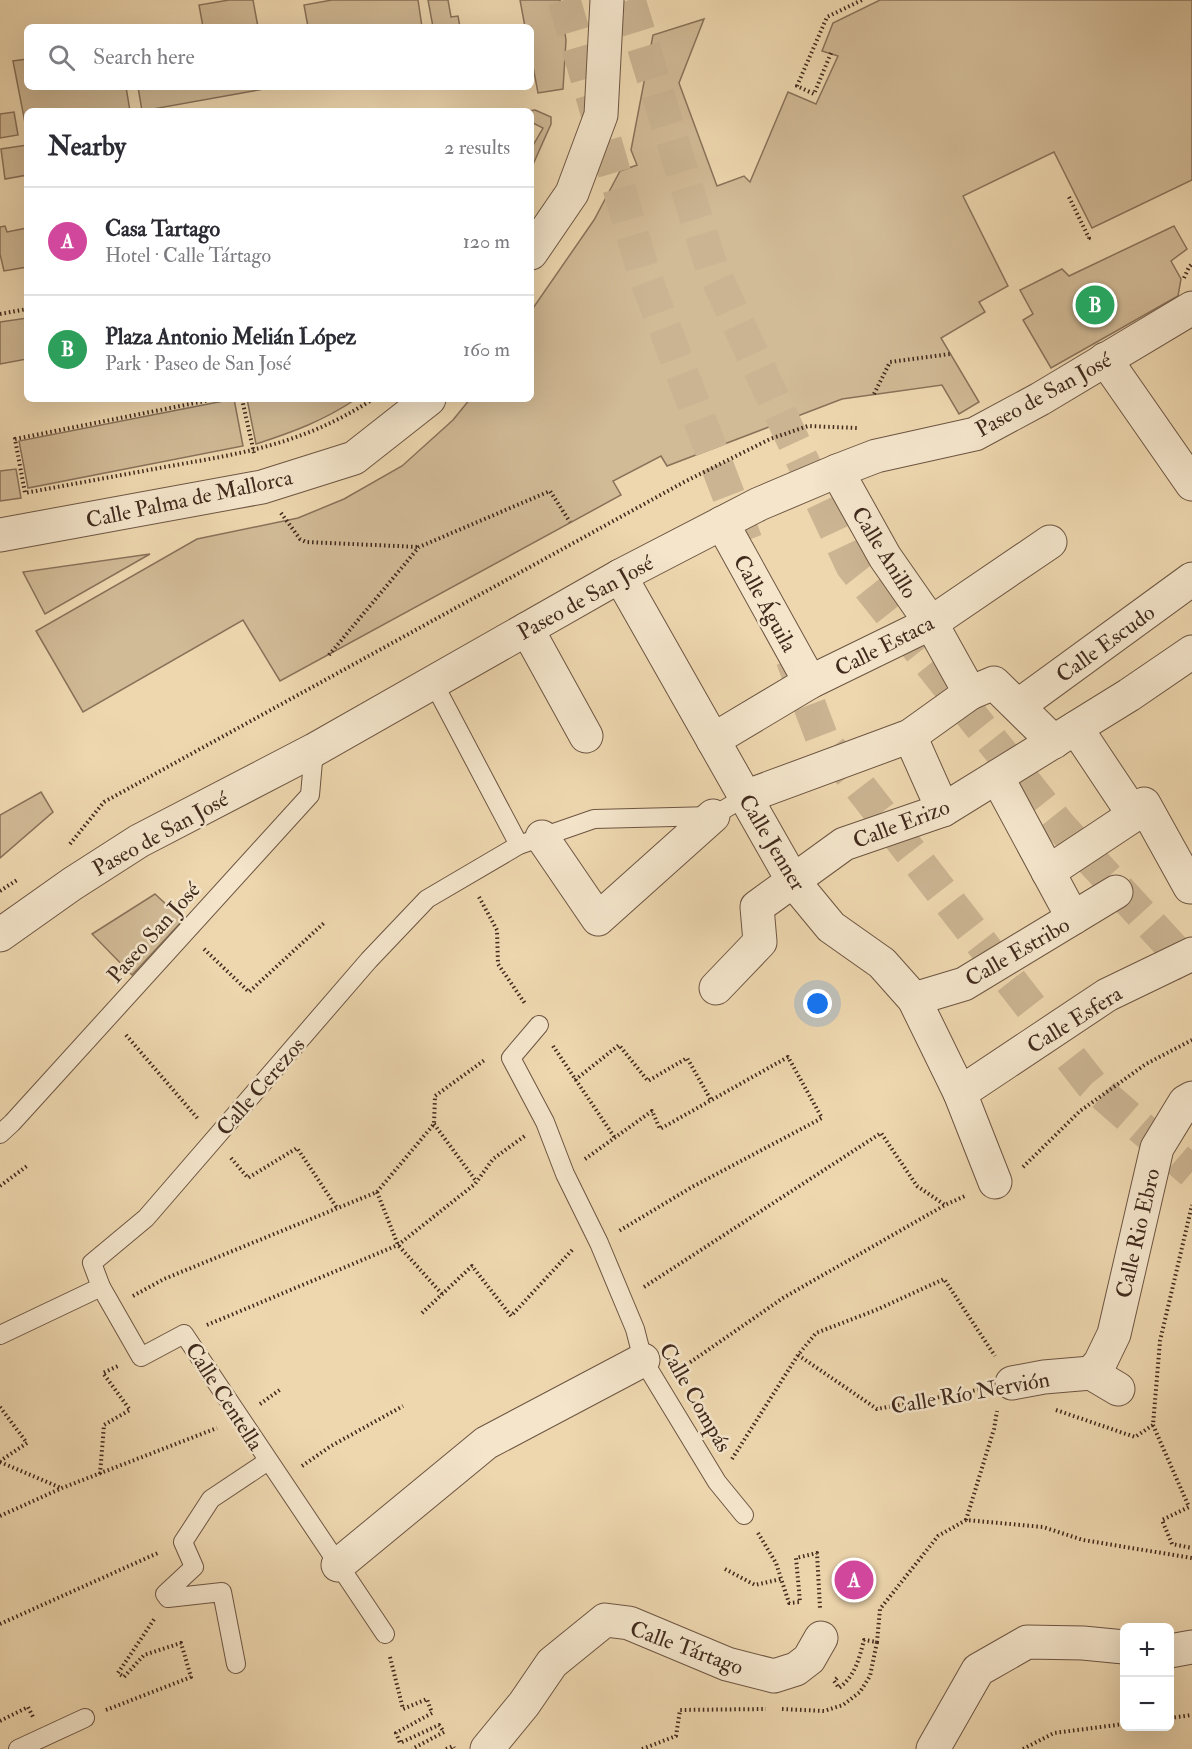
<!DOCTYPE html>
<html lang="en">
<head>
<meta charset="utf-8">
<style>
  :root { --surface:#fff; --page:#f7f7f7; --text:#2b2b33; --muted:#7c7c81; --line:#e1e1e2; --accent:#8f2418 }
  body { margin:0; font-family:"IM FELL Double Pica",serif; background:var(--page); color:var(--text) }
  .controls { position:absolute; right:18px; bottom:18px; display:grid; overflow:hidden; border-radius:9px; box-shadow:0 6px 24px #0002 }
  .controls button { width:54px; height:54px; display:grid; place-items:center; padding:0; border:0; border-bottom:2px solid var(--line); background:var(--surface); color:var(--text); font:30px sans-serif }
  .you { position:absolute; left:818px; top:1004px; width:21px; height:21px; margin:-15px; border:4px solid #fff; border-radius:50%; background:#1a73e8; box-shadow:0 0 0 9px #1a73e833 }
  .badge { display:grid; place-items:center; width:39px; height:39px; border-radius:50%; background:var(--accent); color:#fff; font-size:20px; font-weight:700 }
  .pin { position:absolute; translate:-50% -50%; border:3px solid #fff; box-shadow:0 2px 6px #0006 }
  .list { margin:0; padding:0; list-style:none }
  h2 { display:flex; justify-content:space-between; align-items:center; height:78px; margin:0; padding:0 24px; font-size:26px }
  h2 small { font-size:20px; font-weight:400; color:var(--muted) }
  .list li { display:grid; grid-template-columns:39px 1fr auto; gap:18px; align-items:center; box-sizing:border-box; height:108px; padding:0 24px; border-top:2px solid var(--line) }
  .list b { display:block; font-size:22px; white-space:nowrap }
  .list p { margin:0; font-size:20px; white-space:nowrap; color:var(--muted) }
  .list em { font-size:20px; font-style:normal; color:var(--muted) }
  .icon { flex:none; width:33px; height:33px; fill:none; stroke:currentColor; stroke-width:2; stroke-linecap:round; stroke-linejoin:round }
  .map { position:relative; flex:none; width:1192px; height:1749px; overflow:hidden }
  .search { position:absolute; background:var(--surface); box-shadow:0 6px 24px #0002; left:24px; top:24px; width:510px; height:66px; display:flex; align-items:center; gap:15px; box-sizing:border-box; padding:0 21px; border-radius:9px; color:var(--muted); font-size:22px }
  .panel { position:absolute; background:var(--surface); box-shadow:0 6px 24px #0002; left:24px; top:108px; width:510px; height:294px; border-radius:9px }
  .map>svg:first-child { display:block }
</style>
</head>
<body>
<div class="map">
<svg width="1192" height="1749" viewBox="0 0 1192 1749">
  <rect width="100%" height="100%" fill="#eed7af"/>
  <filter id="stains"><feTurbulence type="fractalNoise" baseFrequency=".00333" numOctaves="4"/><feColorMatrix values="0 0 0 0 .2 0 0 0 0 .09 0 0 0 0 .02 0 0 0 .5 -.17"/></filter>
  <radialGradient id="worn" r=".72"><stop offset=".6" stop-color="#630" stop-opacity="0"/><stop offset="1" stop-color="#630" stop-opacity=".3"/></radialGradient>
  <g fill="#d1ba96" stroke="#89725a" stroke-width="1.5">
    <path d="M 229,0 L 253,0 L 258,27 L 203,27 L 199,5 Z"/>
    <path d="M 332,0 L 418,0 L 422,27 L 308,27 L 304,5 Z"/>
    <path d="M 428,0 L 448,0 L 451,17 L 458,16 L 460,27 L 433,27 Z"/>
    <path d="M 520,0 L 560,0 L 566,40 L 563,89 L 538,93 L 531,56 L 531,27 L 525,27 Z"/>
    <path d="M 880,0 L 1192,0 L 1192,180 L 1092,228 L 1054,152 L 963,196 L 1008,286 L 979,302 L 985,312 L 941,338 L 979,402 L 959,414 L 942,385 L 842,399 L 667,466 L 661,456 L 613,481 L 621,495 L 280,681 L 243,620 L 83,712 L 36,631 L 197,539 L 298,518 L 344,499 L 402,466 L 453,420 L 470,399 L 531,399 L 531,311 L 594,220 L 620,171 L 637,165 L 631,150 L 653,35 L 704,19 L 679,83 L 717,186 L 744,176 L 750,182 L 788,92 L 816,104 L 838,56 L 822,51 L 833,23 Z"/>
    <path d="M 27,59 L 27,87 L 126,87 L 130,111 L 27,111 L 27,133 L 13,61 Z"/>
    <path d="M 138,87 L 275,87 L 142,111 Z"/>
    <path d="M 535,110 L 551,117 L 551,124 L 531,169 L 531,149 L 543,128 L 531,122 L 531,111 L 528,111 Z"/>
    <path d="M 14,112 L 18,135 L 0,138 L 0,114 Z"/>
    <path d="M 27,145 L 27,175 L 5,179 L 1,149 Z"/>
    <path d="M 5,226 L 7,232 L 27,228 L 27,267 L 4,271 L 0,254 L 0,227 Z"/>
    <path d="M 1174,226 L 1187,249 L 1171,261 L 1181,279 L 1178,296 L 1051,368 L 1023,320 L 1033,314 L 1020,290 L 1062,269 L 1069,276 Z"/>
    <path d="M 27,318 L 27,359 L 0,364 L 0,322 Z"/>
    <path d="M 234,399 L 243,446 L 28,488 L 19,441 Z"/>
    <path d="M 247,399 L 356,399 C 323,421 293,432 256,444 Z"/>
    <path d="M 16,469 L 21,498 L 0,501 L 0,471 Z"/>
    <path d="M 150,554 L 45,614 L 23,572 Z"/>
    <path d="M 41,792 L 53,812 L 0,858 L 0,815 Z"/>
    <path d="M 155,894 L 183,920 L 132,975 L 92,934 Z"/>
  </g>
  <g fill="none" stroke-linecap="round" stroke-linejoin="round">
    <g stroke="#cbb492" stroke-width="33" stroke-dasharray="33 16" stroke-linecap="butt">
      <path d="M 564,0 L 644,274 L 746,541"/>
      <path d="M 629,0 L 711,266 L 852,566 L 1060,826 L 1192,969"/>
      <path d="M 792,659 L 822,738 L 1091,1084 L 1192,1172"/>
    </g>
    <g stroke="#6c5542" stroke-width="20">
      <g id="service">
        <path d="M 433,682 L 519,845"/>
        <path d="M 539,1025 L 511,1058 L 545,1122 L 565,1174 L 599,1243 L 635,1329 L 643,1360 L 717,1482 L 744,1515"/>
        <path d="M 0,1134 L 12,1123 L 310,795 L 314,750"/>
        <path d="M 101,1287 L 141,1357 L 184,1334 L 385,1634"/>
        <path d="M 0,1335 L 101,1287 L 92,1263 L 146,1218 L 369,960 L 427,899 L 519,845 L 594,819 L 713,816 L 745,797"/>
        <path d="M 236,1664 L 222,1592 L 168,1598 L 165,1594 L 194,1567 L 183,1542 L 211,1499 L 268,1461"/>
        <path d="M 18,1749 L 85,1718"/>
      </g>
    </g>
    <g stroke="#6c5542" stroke-width="35">
      <g id="minor">
        <path d="M 531,253 L 572,193 L 601,115 L 607,0"/>
        <path d="M 1105,359 L 1192,484"/>
        <path d="M 837,471 L 885,557 L 931,623 L 970,693 L 994,683 L 1054,742"/>
        <path d="M 722,523 L 810,682"/>
        <path d="M 0,535 L 262,487 L 354,458 L 429,399"/>
        <path d="M 620,576 L 793,881 L 831,927 L 882,963 L 914,999 L 960,1093 L 995,1182"/>
        <path d="M 527,629 L 586,736"/>
        <path d="M 1018,706 L 1192,579"/>
        <path d="M 1076,728 L 1134,815 L 1144,804 L 1190,887"/>
        <path d="M 910,736 L 943,810"/>
        <path d="M 713,740 L 810,682 L 931,623 L 1050,542"/>
        <path d="M 997,777 L 1073,918"/>
        <path d="M 745,797 L 910,736 L 970,693"/>
        <path d="M 542,837 L 598,919 L 713,816"/>
        <path d="M 1048,872 L 1134,815"/>
        <path d="M 716,988 L 760,942 L 757,907 L 844,844 L 943,810 L 1129,695 L 1192,652"/>
        <path d="M 914,999 L 964,984 L 1116,892"/>
        <path d="M 960,1093 L 1107,995 L 1192,954"/>
        <path d="M 1091,1373 L 1100,1363 L 1114,1334 L 1157,1148 L 1185,1102 L 1192,1098"/>
        <path d="M 1012,1383 L 1044,1377 L 1091,1373 L 1118,1389"/>
        <path d="M 338,1565 L 486,1443 L 643,1360"/>
        <path d="M 1170,1651 L 1192,1647"/>
        <path d="M 487,1749 L 524,1704 L 552,1663 L 605,1620 L 629,1623 L 727,1664 L 774,1676 L 796,1669 L 809,1659 L 821,1638"/>
        <path d="M 933,1749 L 978,1670 L 1027,1642 L 1083,1643 L 1124,1647"/>
      </g>
    </g>
    <g stroke="#6c5542" stroke-width="35">
      <path id="tertiary" d="M 0,935 L 72,884 L 139,841 L 314,750 L 620,576 L 759,504 L 837,471 L 876,456 L 975,434 L 1040,399 L 1192,308"/>
    </g>
    <g stroke="#412a1d" stroke-width="4" stroke-dasharray="1.5 3" stroke-linecap="butt">
      <path d="M 831,53 L 814,94 L 797,86 L 827,17 L 862,0"/>
      <path d="M 1069,197 L 1089,238 L 1086,240"/>
      <path d="M 1184,278 L 1189,267 L 1192,264"/>
      <path d="M 0,314 L 27,309"/>
      <path d="M 874,394 L 890,362 L 950,354"/>
      <path d="M 215,399 L 15,439 L 25,493 C 73,484 122,475 170,466 C 245,453 304,443 370,401"/>
      <path d="M 242,399 L 254,453"/>
      <path d="M 281,513 L 300,539 L 306,542 L 419,547"/>
      <path d="M 329,655 L 419,547 L 550,491 L 570,522"/>
      <path d="M 70,844 L 104,802 L 684,482 L 770,439 L 808,426 L 857,428"/>
      <path d="M 0,891 L 17,880"/>
      <path d="M 479,897 L 497,930 L 498,964 L 526,1005"/>
      <path d="M 204,949 L 249,992 L 325,922"/>
      <path d="M 126,1035 L 199,1120"/>
      <path d="M 553,1046 L 615,1138"/>
      <path d="M 575,1080 L 619,1045 L 648,1081 L 687,1058 L 711,1100"/>
      <path d="M 434,1124 L 476,1181"/>
      <path d="M 231,1158 L 248,1178 L 297,1148 L 337,1208"/>
      <path d="M 585,1159 L 652,1111 L 660,1129 L 788,1057 L 822,1118 L 692,1187 L 619,1231"/>
      <path d="M 1023,1167 L 1080,1111 L 1146,1064 L 1192,1040"/>
      <path d="M 0,1186 L 27,1166"/>
      <path d="M 377,1192 L 398,1245 L 442,1294"/>
      <path d="M 644,1287 L 881,1133 L 917,1186 L 945,1205"/>
      <path d="M 133,1296 L 164,1279 L 377,1192 L 434,1124 L 435,1096 L 486,1059"/>
      <path d="M 422,1313 L 472,1266 L 511,1316 L 574,1248"/>
      <path d="M 207,1325 L 398,1245 L 475,1184 L 493,1159 L 526,1135"/>
      <path d="M 798,1355 L 877,1409 L 982,1389"/>
      <path d="M 679,1370 L 783,1298 L 945,1205 L 967,1195"/>
      <path d="M 260,1404 L 281,1389"/>
      <path d="M 0,1407 L 27,1443 L 0,1461"/>
      <path d="M 1056,1410 L 1135,1437 L 1153,1425 L 1160,1341 L 1192,1205"/>
      <path d="M 1153,1425 L 1189,1507 L 1162,1520 L 1172,1544 L 1192,1548"/>
      <path d="M 732,1459 L 798,1355 L 816,1333 L 876,1310 L 944,1279 L 995,1356"/>
      <path d="M 0,1462 L 61,1488"/>
      <path d="M 302,1466 L 331,1446 L 403,1406"/>
      <path d="M 100,1474 L 104,1425 L 130,1410 L 103,1373 L 118,1366"/>
      <path d="M 0,1516 L 62,1488 L 217,1428"/>
      <path d="M 966,1520 L 994,1429 L 997,1411"/>
      <path d="M 758,1533 L 776,1563 L 789,1603 L 800,1602 L 796,1558 L 817,1553 L 820,1608"/>
      <path d="M 725,1569 L 755,1585 L 781,1579"/>
      <path d="M 0,1624 L 160,1552"/>
      <path d="M 390,1657 L 403,1709 L 427,1699 L 432,1713 L 396,1733 L 400,1743 L 439,1725 L 444,1732 L 412,1749"/>
      <path d="M 837,1678 L 834,1681 L 839,1688 C 855,1676 859,1659 864,1640 L 877,1642 L 880,1609 L 938,1536 L 966,1520 L 1043,1527 L 1083,1540 L 1192,1558"/>
      <path d="M 782,1709 L 824,1711 L 843,1705 L 860,1692 L 870,1676 L 877,1642"/>
      <path d="M 106,1710 L 191,1677 L 181,1643 L 144,1655 L 124,1677 L 118,1673 L 155,1618"/>
      <path d="M 1170,1718 L 1192,1715"/>
      <path d="M 0,1721 L 28,1707 L 33,1717"/>
      <path d="M 446,1749 L 453,1746 L 454,1748"/>
      <path d="M 642,1749 L 676,1736 L 680,1710 L 766,1709"/>
      <path d="M 1023,1749 L 1054,1733 L 1124,1724"/>
    </g>
    <use href="#service" stroke="#f4e5cb" stroke-width="18"/>
    <use href="#minor" stroke="#f4e5cb" stroke-width="33"/>
    <use href="#tertiary" stroke="#f4e5cb" stroke-width="33"/>
  </g>
  <g text-anchor="middle" stroke-width="5" stroke-linejoin="round" paint-order="stroke">
    <g font-size="22" fill="#412a1d" stroke="#f4e5cb">
      <text transform="translate(1043 394) rotate(-29)" y="8">Paseo de San José</text>
      <text transform="translate(189 498) rotate(-12)" y="8">Calle Palma de Mallorca</text>
      <text transform="translate(885 552) rotate(58)" y="8">Calle Anillo</text>
      <text transform="translate(585 597) rotate(-29)" y="8">Paseo de San José</text>
      <text transform="translate(766 603) rotate(61)" y="8">Calle Águila</text>
      <text transform="translate(1105 643) rotate(-36)" y="8">Calle Escudo</text>
      <text transform="translate(884 645) rotate(-27)" y="8">Calle Estaca</text>
      <text transform="translate(901 823) rotate(-21)" y="8">Calle Erizo</text>
      <text transform="translate(160 833) rotate(-29)" y="8">Paseo de San José</text>
      <text transform="translate(773 842) rotate(59)" y="8">Calle Jenner</text>
      <text transform="translate(153 932) rotate(-48)" y="8">Paseo San José</text>
      <text transform="translate(1017 951) rotate(-30)" y="8">Calle Estribo</text>
      <text transform="translate(1074 1019) rotate(-32)" y="8">Calle Esfera</text>
      <text transform="translate(260 1086) rotate(-49)" y="8">Calle Cerezos</text>
      <text transform="translate(1137 1233) rotate(-77)" y="8">Calle Rio Ebro</text>
      <text transform="translate(970 1392) rotate(-10)" y="8">Calle Río Nervión</text>
      <text transform="translate(225 1396) rotate(57)" y="8">Calle Centella</text>
      <text transform="translate(696 1397) rotate(60)" y="8">Calle Compás</text>
      <text transform="translate(687 1647) rotate(20)" y="8">Calle Tártago</text>
    </g>
  </g>
  <rect width="100%" height="100%" filter="url(#stains)"/>
  <rect width="100%" height="100%" fill="url(#worn)"/>
</svg>
<div class="controls">
<button>+</button>
<button>−</button>
</div>
<div class="you"></div>
<div class="pin badge" style="left:854px;top:1580px;background:#d1479c">A</div>
<div class="pin badge" style="left:1095px;top:305px;background:#2e9e5b">B</div>
<div class="search"><svg class="icon" aria-label="search" viewBox="0 0 24 24"><circle cx="10" cy="10" r="6"/><path d="M15 15l6 6"/></svg>Search here</div>
<section class="panel">
<h2>Nearby<small>2 results</small></h2>
<ul class="list">
<li><span class="badge" style="background:#d1479c">A</span><div><b>Casa Tartago</b><p>Hotel · Calle Tártago</p></div><em>120 m</em></li>
<li><span class="badge" style="background:#2e9e5b">B</span><div><b>Plaza Antonio Melián López</b><p>Park · Paseo de San José</p></div><em>160 m</em></li>
</ul>
</section>
</div>
</body>
</html>
